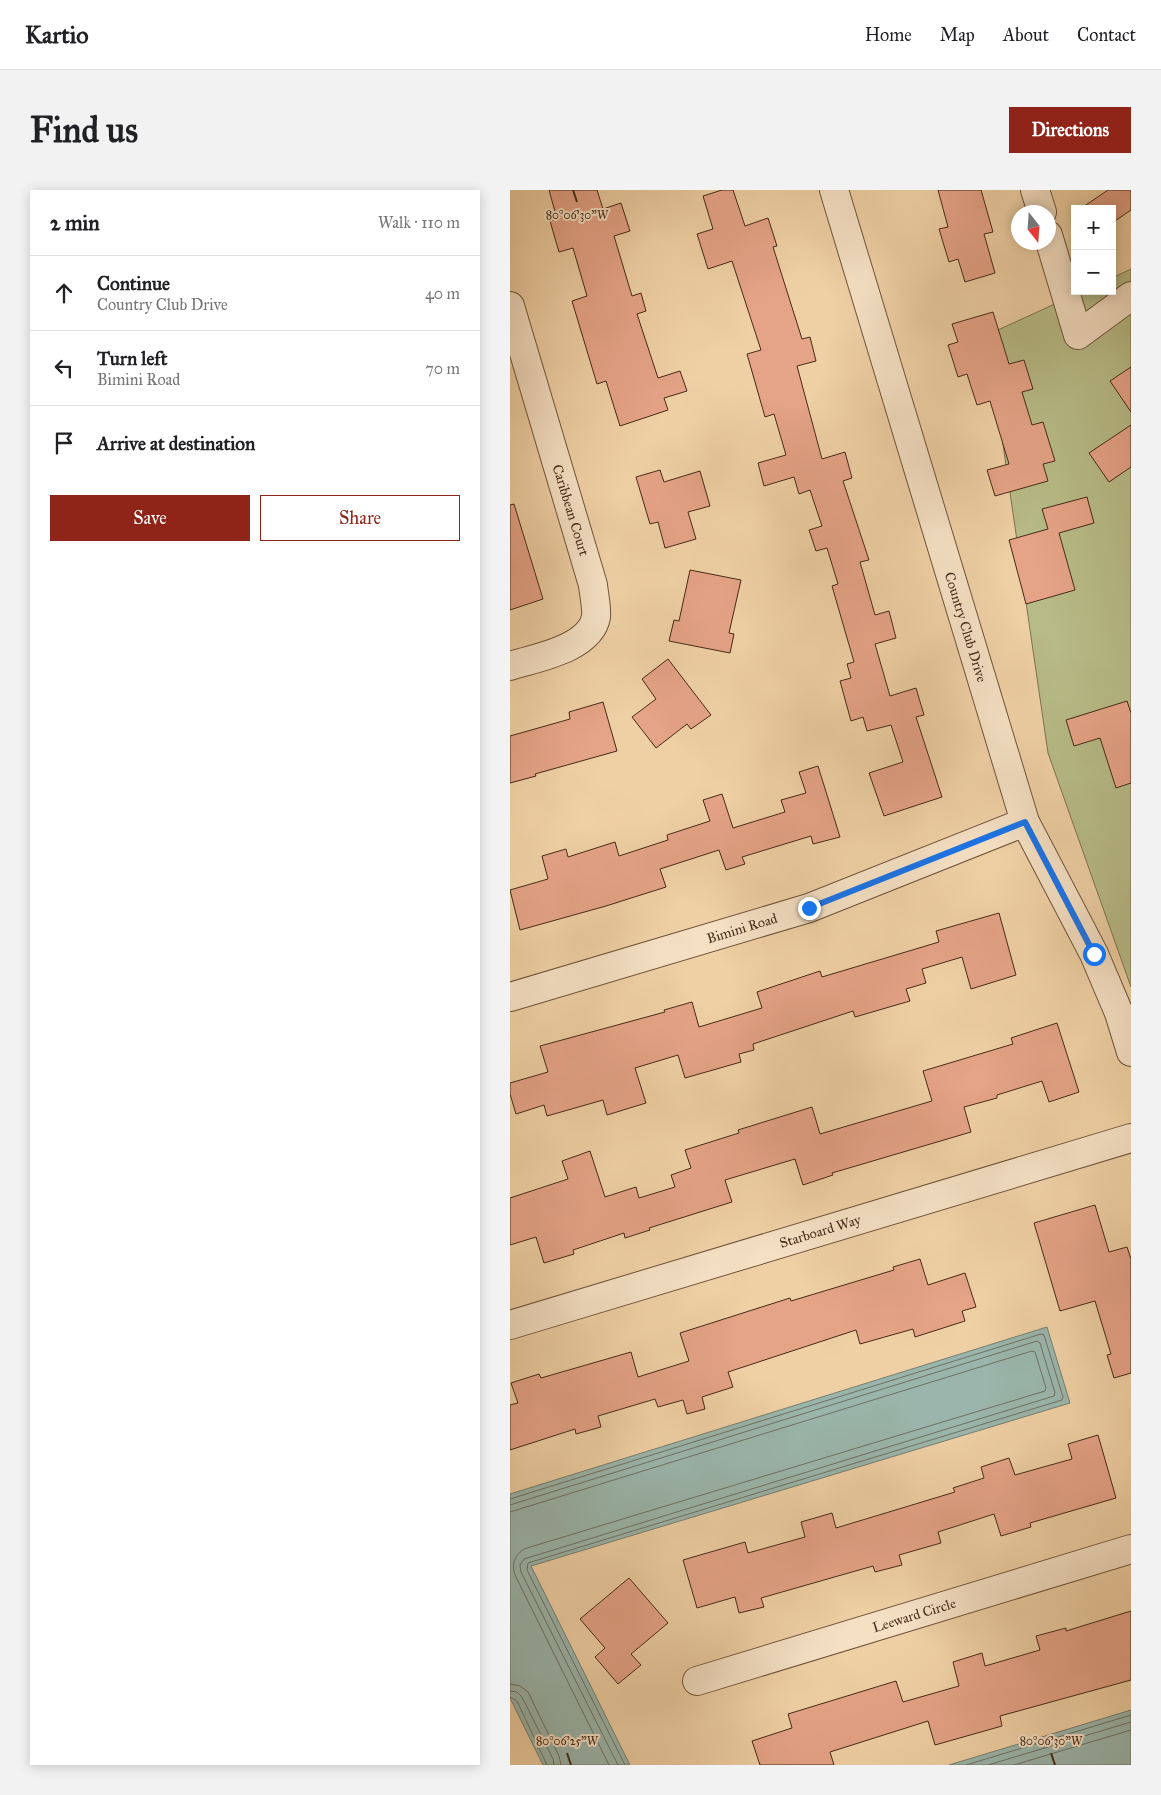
<!DOCTYPE html>
<html lang="en">
<head>
<meta charset="utf-8">
<style>
  :root { --surface:#fff; --page:#f2f2f2; --text:#202124; --muted:#757577; --line:#e0e0e0; --accent:#8f2418 }
  body { margin:0; font-family:"IM FELL Great Primer",serif; background:var(--page); color:var(--text) }
  .controls { position:absolute; right:15px; top:15px; display:grid; overflow:hidden; border-radius:0px; box-shadow:0 2px 12px #0003 }
  .controls button { width:45px; height:45px; display:grid; place-items:center; padding:0; border:0; border-bottom:1px solid var(--line); background:var(--surface); color:var(--text); font:25px sans-serif }
  .compass { position:absolute; left:501px; top:15px; width:45px; height:45px; border-radius:50%; background:var(--surface); box-shadow:0 2px 12px #0003; rotate:163deg }
  .stop { position:absolute; width:15px; height:15px; margin:-11px; border:4px solid #1a73e8; border-radius:50%; background:#fff }
  .stop.end { background:#1a73e8; border-color:#fff; box-shadow:0 1px 5px #0008 }
  .list { margin:0; padding:0; list-style:none }
  h2 { display:flex; justify-content:space-between; align-items:center; height:65px; margin:0; padding:0 20px; font-size:21px }
  h2 small { font-size:16px; font-weight:400; color:var(--muted) }
  .list li { display:grid; grid-template-columns:32px 1fr auto; gap:15px; align-items:center; box-sizing:border-box; height:75px; padding:0 20px; border-top:1px solid var(--line) }
  .list b { display:block; font-size:19px; white-space:nowrap }
  .list p { margin:0; font-size:16px; white-space:nowrap; color:var(--muted) }
  .list em { font-size:16px; font-style:normal; color:var(--muted) }
  .actions { display:flex; gap:10px; padding:15px 20px }
  .actions a { flex:1; padding:11px 0; border:1px solid var(--accent); border-radius:0px; text-align:center; font-size:18px; color:var(--accent) }
  .actions .main { background:var(--accent); color:#fff }
  .icon { flex:none; width:28px; height:28px; fill:none; stroke:currentColor; stroke-width:2; stroke-linecap:round; stroke-linejoin:round }
  .map { position:relative; flex:none; width:621px; height:1575px; overflow:hidden; border-radius:0px }
  header { display:flex; align-items:center; gap:30px; box-sizing:border-box; height:70px; padding:0 25px; background:var(--surface); border-bottom:1px solid var(--line) }
  header strong { font-size:24px }
  nav { display:flex; gap:28px; margin-inline-start:auto; font-size:18px }
  .intro { display:flex; align-items:center; justify-content:space-between; box-sizing:border-box; height:120px; padding:0 30px }
  h1 { margin:0; font-size:35px }
  .button { padding:12px 22px; border-radius:0px; background:var(--accent); color:#fff; font-size:18px; font-weight:700 }
  main { display:flex; gap:30px; padding:0 30px }
  aside { flex:1; background:var(--surface); border-radius:0px; box-shadow:0 2px 12px #0003 }
  .map>svg:first-child { display:block }
</style>
</head>
<body>
<header>
<strong>Kartio</strong>
<nav><a>Home</a><a>Map</a><a>About</a><a>Contact</a></nav>
</header>
<div class="intro"><h1>Find us</h1><a class="button">Directions</a></div>
<main>
<aside>
<h2>2 min<small>Walk · 110 m</small></h2>
<ul class="list">
<li><svg class="icon" aria-label="ahead" viewBox="0 0 24 24"><path d="M12 20V5M6 11l6-6 6 6"/></svg><div><b>Continue</b><p>Country Club Drive</p></div><em>40 m</em></li>
<li><svg class="icon" aria-label="left" viewBox="0 0 24 24"><path d="M17 20v-9H6M10 6l-5 5 5 5"/></svg><div><b>Turn left</b><p>Bimini Road</p></div><em>70 m</em></li>
<li><svg class="icon" aria-label="arrive" viewBox="0 0 24 24"><path d="M6 21V4h12l-3 4 3 4H6"/></svg><div><b>Arrive at destination</b></div></li>
</ul>
<div class="actions"><a class="main">Save</a><a>Share</a></div>
</aside>
<div class="map">
<svg width="621" height="1575" viewBox="0 0 621 1575">
  <rect width="100%" height="100%" fill="#efd0a4"/>
  <filter id="stains"><feTurbulence type="fractalNoise" baseFrequency=".004" numOctaves="4"/><feColorMatrix values="0 0 0 0 .2 0 0 0 0 .09 0 0 0 0 .02 0 0 0 .5 -.17"/></filter>
  <radialGradient id="worn" r=".72"><stop offset=".6" stop-color="#630" stop-opacity="0"/><stop offset="1" stop-color="#630" stop-opacity=".3"/></radialGradient>
  <path fill="#b7bb87" stroke="#7e7250" d="M 621,79 L 621,797 L 538,563 L 477,145 L 573,101 L 602,101 L 602,88 Z"/>
  <g fill="#9ab6ac" stroke="#787e71">
    <path d="M 537,1137 L 560,1213 L 21,1376 L 120,1575 L 33,1575 L 0,1508 L 0,1304 Z"/>
    <path d="M 621,1520 L 621,1575 L 439,1575 Z"/>
  </g>
  <g fill="none" stroke-linecap="round" stroke-linejoin="round">
    <g stroke="#707062" stroke-width="1">
      <path d="M 0,1309 L 531,1144 L 534,1145 L 553,1207 L 552,1210 L 18,1373 L 17,1380 L 115,1575"/>
      <path d="M 0,1315 L 527,1151 L 530,1153 L 545,1203 L 544,1206 L 14,1369 L 10,1375 L 11,1382 L 108,1575"/>
      <path d="M 0,1322 L 522,1161 L 525,1162 L 536,1198 L 535,1201 L 17,1358 C 5,1363 1,1373 5,1385 L 99,1575"/>
      <path d="M 0,1494 L 10,1496 L 18,1502 L 49,1566 L 51,1575"/>
      <path d="M 0,1501 L 7,1502 L 12,1507 L 43,1569 L 44,1575"/>
      <path d="M 0,1507 L 7,1511 L 37,1575"/>
      <path d="M 456,1575 L 621,1525"/>
      <path d="M 478,1575 L 621,1532"/>
      <path d="M 504,1575 L 621,1540"/>
    </g>
  </g>
  <g fill="#e5a387" stroke="#462a18">
    <path d="M 39,0 L 87,0 L 93,19 L 111,13 L 120,41 L 104,46 L 122,106 L 131,103 L 136,121 L 127,124 L 148,188 L 170,181 L 177,201 L 154,208 L 158,220 L 110,236 L 96,191 L 87,194 L 62,111 L 77,106 L 63,58 L 49,62 L 40,31 L 47,29 Z"/>
    <path d="M 212,0 L 223,0 L 235,36 L 258,28 L 267,56 L 263,57 L 292,149 L 300,147 L 306,171 L 287,176 L 312,269 L 335,262 L 342,288 L 333,291 L 359,370 L 350,372 L 365,425 L 379,421 L 386,448 L 365,454 L 380,506 L 406,498 L 414,525 L 406,527 L 432,607 L 374,626 L 359,583 L 393,572 L 381,535 L 357,541 L 353,527 L 341,531 L 330,491 L 341,488 L 337,474 L 344,472 L 322,396 L 328,394 L 317,358 L 306,361 L 299,340 L 312,336 L 300,300 L 289,304 L 284,287 L 254,296 L 248,273 L 276,265 L 264,224 L 255,227 L 237,164 L 251,160 L 222,71 L 198,79 L 187,44 L 203,39 L 193,6 Z"/>
    <path d="M 428,0 L 471,0 L 483,42 L 474,44 L 485,83 L 455,92 L 448,69 L 439,72 L 429,39 L 438,37 Z"/>
    <path d="M 598,0 L 621,0 L 621,20 L 602,33 L 602,19 L 570,19 Z"/>
    <path d="M 483,122 L 499,174 L 514,170 L 523,199 L 512,202 L 522,235 L 533,232 L 545,271 L 533,274 L 538,291 L 485,306 L 477,280 L 499,274 L 480,211 L 467,215 L 457,184 L 448,187 L 438,155 L 448,152 L 442,134 Z"/>
    <path d="M 621,177 L 621,222 L 600,191 Z"/>
    <path d="M 621,235 L 621,277 L 599,292 L 579,263 Z"/>
    <path d="M 150,280 L 154,292 L 190,281 L 200,316 L 178,322 L 186,349 L 155,358 L 148,332 L 140,334 L 126,287 Z"/>
    <path d="M 577,307 L 584,333 L 549,343 L 565,400 L 516,414 L 499,350 L 538,339 L 532,319 Z"/>
    <path d="M 4,314 L 33,409 L 0,420 L 0,315 Z"/>
    <path d="M 180,380 L 231,390 L 219,443 L 224,444 L 220,463 L 159,451 L 164,430 L 169,431 Z"/>
    <path d="M 158,469 L 201,525 L 181,539 L 177,534 L 146,558 L 122,527 L 146,509 L 132,489 Z"/>
    <path d="M 617,511 L 621,523 L 621,593 L 606,598 L 590,548 L 564,556 L 556,530 Z"/>
    <path d="M 93,512 L 107,561 L 25,584 L 26,586 L 0,593 L 0,546 L 60,529 L 59,522 Z"/>
    <path d="M 308,576 L 330,647 L 303,654 L 301,646 L 232,667 L 235,674 L 216,680 L 209,660 L 150,679 L 156,697 L 96,716 L 10,740 L 0,700 L 38,689 L 32,666 L 56,659 L 58,667 L 105,652 L 109,666 L 158,650 L 157,645 L 200,631 L 193,610 L 212,604 L 223,638 L 275,622 L 271,610 L 296,603 L 289,582 Z"/>
    <path d="M 489,723 L 506,785 L 461,799 L 452,767 L 412,779 L 416,793 L 396,799 L 400,811 L 345,827 L 343,821 L 243,854 L 244,860 L 229,864 L 231,872 L 175,888 L 168,865 L 125,878 L 136,913 L 97,925 L 93,910 L 37,926 L 34,915 L 6,924 L 0,904 L 0,893 L 38,882 L 30,856 L 155,822 L 154,820 L 182,812 L 189,837 L 252,818 L 247,802 L 310,781 L 312,787 L 429,752 L 426,741 Z"/>
    <path d="M 547,833 L 569,902 L 539,912 L 532,891 L 487,905 L 487,908 L 454,917 L 461,942 L 322,983 L 323,985 L 293,995 L 285,969 L 215,990 L 222,1012 L 139,1038 L 140,1040 L 115,1048 L 114,1043 L 63,1060 L 64,1064 L 34,1073 L 26,1047 L 0,1055 L 0,1008 L 58,989 L 52,971 L 80,961 L 95,1007 L 126,997 L 129,1008 L 165,997 L 161,985 L 181,978 L 175,960 L 229,943 L 228,940 L 302,917 L 310,944 L 422,911 L 413,881 L 503,854 L 501,848 Z"/>
    <path d="M 585,1015 L 599,1062 L 617,1057 L 621,1069 L 621,1183 L 604,1188 L 597,1165 L 601,1164 L 585,1111 L 550,1121 L 524,1033 Z"/>
    <path d="M 410,1069 L 418,1095 L 455,1083 L 466,1117 L 452,1121 L 455,1131 L 405,1147 L 403,1139 L 350,1154 L 346,1140 L 218,1182 L 223,1197 L 192,1207 L 195,1219 L 177,1224 L 173,1210 L 148,1217 L 145,1209 L 88,1226 L 91,1237 L 66,1244 L 65,1239 L 0,1260 L 0,1215 L 8,1213 L 1,1193 L 29,1184 L 31,1188 L 121,1162 L 128,1187 L 179,1171 L 170,1143 L 280,1108 L 281,1111 L 384,1080 L 383,1077 Z"/>
    <path d="M 588,1245 L 606,1308 L 520,1333 L 521,1337 L 491,1346 L 484,1324 L 428,1342 L 431,1353 L 389,1365 L 392,1375 L 365,1382 L 363,1376 L 251,1408 L 254,1417 L 229,1423 L 225,1407 L 187,1418 L 173,1370 L 235,1352 L 238,1363 L 295,1347 L 291,1332 L 322,1323 L 326,1338 L 445,1302 L 443,1298 L 474,1288 L 471,1277 L 499,1268 L 505,1285 L 562,1269 L 558,1254 Z"/>
    <path d="M 119,1388 L 158,1433 L 121,1464 L 131,1475 L 108,1494 L 85,1467 L 95,1458 L 70,1429 Z"/>
    <path d="M 621,1421 L 621,1490 L 490,1526 L 492,1536 L 425,1555 L 418,1531 L 320,1562 L 324,1575 L 250,1575 L 242,1551 L 282,1538 L 278,1524 L 386,1491 L 393,1512 L 449,1496 L 443,1472 L 472,1463 L 475,1476 L 530,1460 L 526,1446 L 556,1438 L 556,1441 Z"/>
  </g>
  <g fill="none" stroke-linecap="round" stroke-linejoin="round">
    <g stroke="#70543b" stroke-width="30">
      <g id="minor">
        <path d="M 324,0 L 515,632 L 584,764 L 609,823 L 621,862"/>
        <path d="M 525,0 L 532,22"/>
        <path d="M 538,45 L 568,145 L 621,106"/>
        <path d="M 0,116 L 83,395 C 84,405 87,418 86,427 C 80,459 25,468 0,476"/>
        <path d="M 0,807 L 299,718 L 515,632"/>
        <path d="M 0,1135 L 621,948"/>
        <path d="M 187,1491 L 621,1359"/>
      </g>
    </g>
    <use href="#minor" stroke="#f5e0c4" stroke-width="28"/>
  </g>
  <g fill="none" stroke-linecap="round" stroke-linejoin="round">
    <path stroke="#1a73e8" stroke-width="6" d="M 299,718 L 515,632 L 584,764"/>
  </g>
  <path fill="none" stroke="#462a18" stroke-width="2" d="M 63,0 L 67,12M 57,1563 L 61,1575M 541,1563 L 545,1575"/>
  <g text-anchor="middle" stroke-width="4" stroke-linejoin="round" paint-order="stroke">
    <g font-size="14" fill="#462a18" stroke="#f5e0c4">
      <text transform="translate(61 320) rotate(73)" y="5">Caribbean Court</text>
      <text transform="translate(456 437) rotate(73)" y="5">Country Club Drive</text>
      <text transform="translate(232 738) rotate(-17)" y="5">Bimini Road</text>
      <text transform="translate(310 1041) rotate(-17)" y="5">Starboard Way</text>
      <text transform="translate(404 1425) rotate(-17)" y="5">Leeward Circle</text>
    </g>
  </g>
  <g font-size="12" text-anchor="middle" fill="#462a18" stroke="#f5e0c4" stroke-width="4" stroke-linejoin="round" paint-order="stroke">
    <text x="67" y="29">80°06'30"W</text>
    <text x="57" y="1555">80°06'25"W</text>
    <text x="541" y="1555">80°06'30"W</text>
  </g>
  <rect width="100%" height="100%" filter="url(#stains)"/>
  <rect width="100%" height="100%" fill="url(#worn)"/>
</svg>
<div class="controls">
<button>+</button>
<button>−</button>
</div>
<svg class="compass" viewBox="-18 -18 36 36"><path d="M0-13l5 13h-10z" fill="#e53935"/><path d="M0 13l5-13h-10z" fill="#757577"/></svg>
<div class="stop" style="left:584px;top:764px"></div>
<div class="stop end" style="left:299px;top:718px"></div>
</div>
</main>
</body>
</html>
